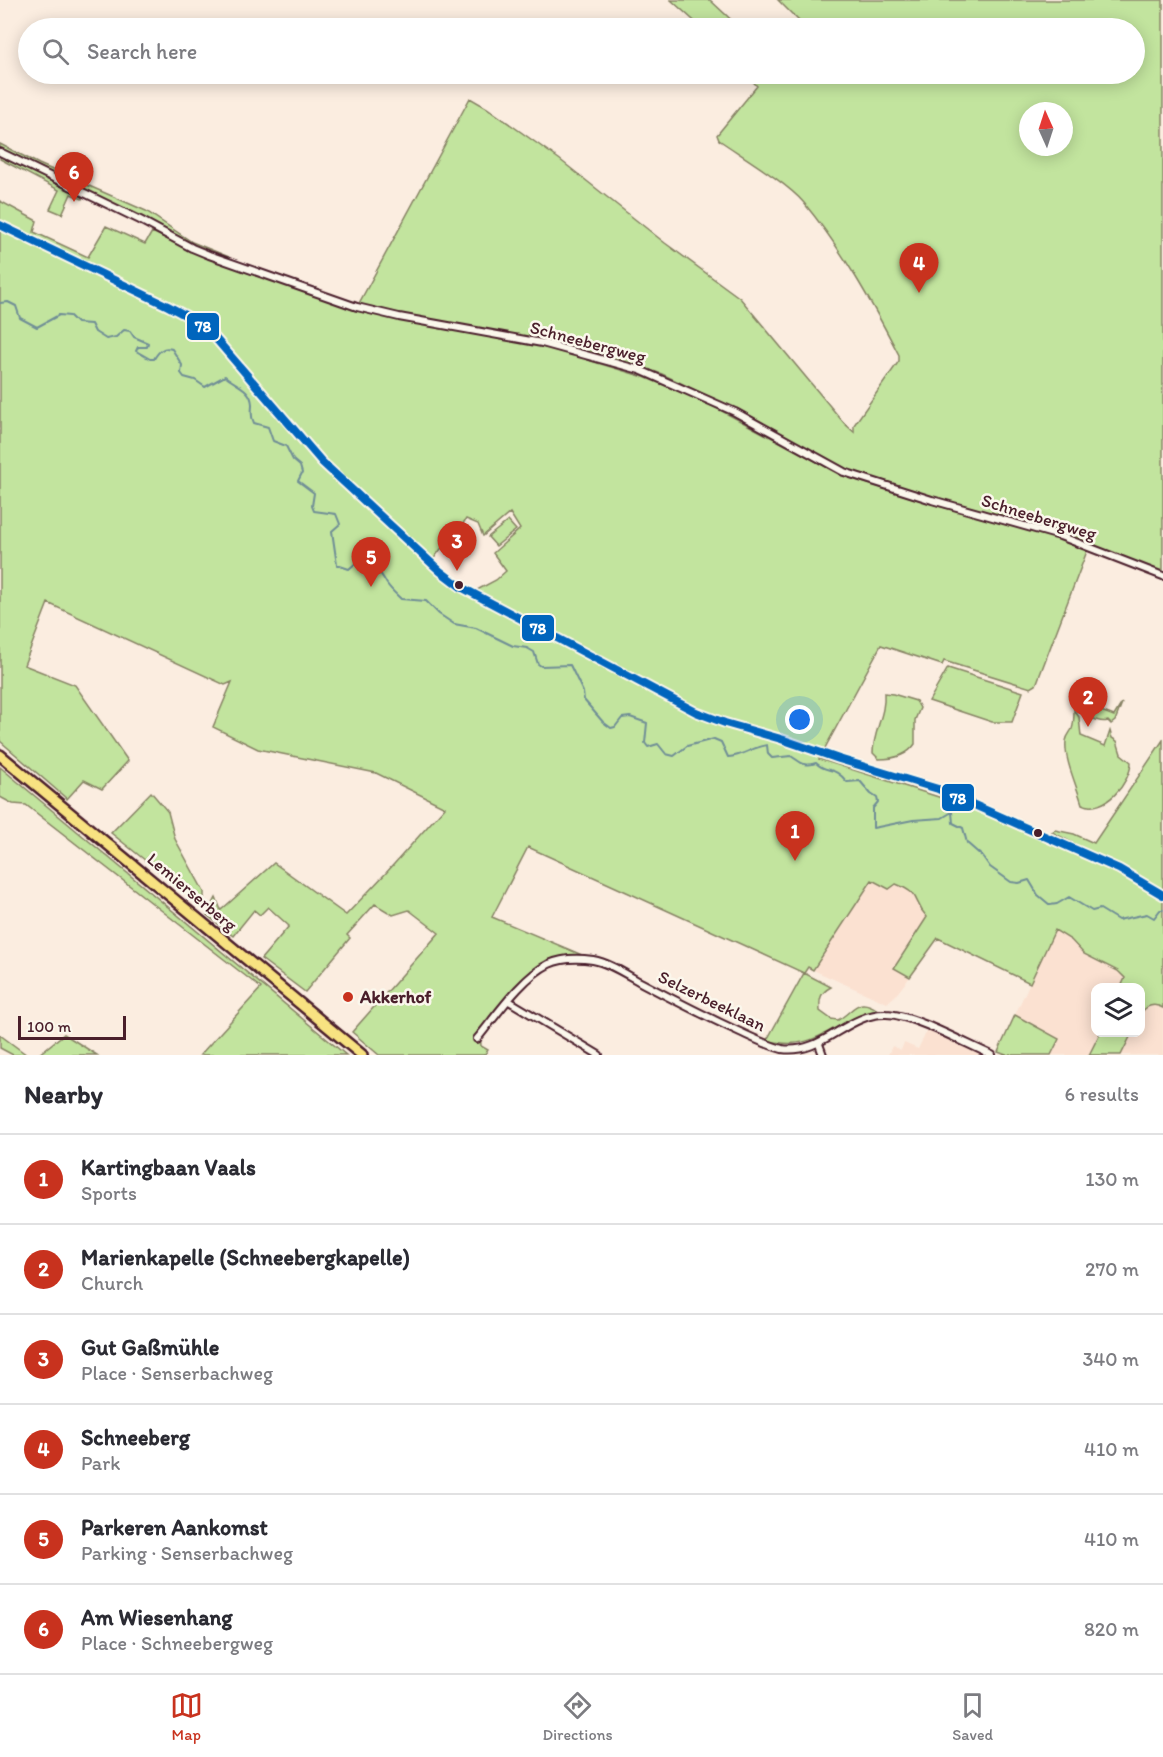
<!DOCTYPE html>
<html lang="en">
<head>
<meta charset="utf-8">
<style>
  :root { --surface:#fff; --page:#f7f7f7; --text:#2b2b33; --muted:#7c7c81; --line:#e1e1e2; --accent:#c8321e }
  body { margin:0; font-family:Itim,sans-serif; background:var(--page); color:var(--text) }
  .controls { position:absolute; right:18px; bottom:18px; display:grid; overflow:hidden; border-radius:12px; box-shadow:0 3px 15px #0003 }
  .controls button { width:54px; height:54px; display:grid; place-items:center; padding:0; border:0; border-bottom:2px solid var(--line); background:var(--surface); color:var(--text); font:30px sans-serif }
  .compass { position:absolute; left:1019px; top:102px; width:54px; height:54px; border-radius:50%; background:var(--surface); box-shadow:0 3px 15px #0003; rotate:357deg }
  .scale { position:absolute; left:18px; bottom:15px; width:108px; box-sizing:border-box; padding-left:6px; border:3px solid #4a1f2b; border-top:0; font-size:16px; line-height:21px; white-space:nowrap; color:#4a1f2b; -webkit-text-stroke:4px #fbf7ec; paint-order:stroke }
  .you { position:absolute; left:800px; top:720px; width:21px; height:21px; margin:-15px; border:4px solid #fff; border-radius:50%; background:#1a73e8; box-shadow:0 0 0 9px #1a73e833 }
  .badge { display:grid; place-items:center; width:39px; height:39px; border-radius:50%; background:var(--accent); color:#fff; font-size:20px; font-weight:700 }
  .pin { position:absolute; translate:-50% -50px; filter:drop-shadow(0 2px 3px #0008) }
  .pin::after { content:''; position:absolute; top:32px; width:21px; height:18px; background:inherit; clip-path:polygon(0 0,100% 0,50% 100%) }
  .list { margin:0; padding:0; list-style:none }
  h2 { display:flex; justify-content:space-between; align-items:center; height:78px; margin:0; padding:0 24px; font-size:26px }
  h2 small { font-size:20px; font-weight:400; color:var(--muted) }
  .list li { display:grid; grid-template-columns:39px 1fr auto; gap:18px; align-items:center; box-sizing:border-box; height:90px; padding:0 24px; border-top:2px solid var(--line) }
  .list b { display:block; font-size:22px; white-space:nowrap }
  .list p { margin:0; font-size:20px; white-space:nowrap; color:var(--muted) }
  .list em { font-size:20px; font-style:normal; color:var(--muted) }
  .icon { flex:none; width:33px; height:33px; fill:none; stroke:currentColor; stroke-width:2; stroke-linecap:round; stroke-linejoin:round }
  .map { position:relative; flex:none; width:1163px; height:1055px; overflow:hidden }
  .search { position:absolute; background:var(--surface); box-shadow:0 3px 15px #0003; left:18px; right:18px; top:18px; height:66px; display:flex; align-items:center; gap:15px; box-sizing:border-box; padding:0 21px; border-radius:33px; color:var(--muted); font-size:22px }
  .sheet { height:618px; background:var(--surface) }
  nav { display:flex; justify-content:space-around; align-items:center; box-sizing:border-box; height:84px; border-top:2px solid var(--line); background:var(--surface); font-size:16px; color:var(--muted) }
  nav a { display:grid; justify-items:center; gap:3px }
  nav .on { color:var(--accent) }
  .map>svg:first-child { display:block }
</style>
</head>
<body>
<div class="map">
<svg width="1163" height="1055" viewBox="0 0 1163 1055">
  <rect width="100%" height="100%" fill="#fbede0"/>
  <filter id="ink" filterUnits="userSpaceOnUse"><feTurbulence type="fractalNoise" baseFrequency=".0167" numOctaves="2"/><feDisplacementMap in="SourceGraphic" scale="12" xChannelSelector="R" yChannelSelector="G"/><feConvolveMatrix kernelMatrix="1 2 1 2 8 2 1 2 1" color-interpolation-filters="sRGB"/></filter>
  <g filter="url(#ink)">
    <g fill="#fbe1d1">
      <path d="M 872,880 L 889,889 L 896,884 L 907,889 L 916,896 L 920,909 L 928,917 L 894,968 L 910,977 L 895,996 L 887,1003 L 813,970 Z"/>
      <path d="M 1054,930 L 1071,940 L 1084,954 L 1118,971 L 1125,978 L 1121,987 L 1096,987 L 1096,1032 L 1100,1033 L 1089,1055 L 1051,1055 L 1058,1038 L 1015,1015 Z"/>
      <path d="M 1156,1005 L 1163,1008 L 1163,1055 L 1121,1055 L 1132,1033 L 1140,1032 L 1141,1013 L 1145,1007 Z"/>
      <path d="M 927,1031 L 928,1031 L 984,1055 L 888,1055 L 892,1046 L 901,1050 L 904,1043 L 918,1049 Z"/>
    </g>
    <g fill="#c2e49e" stroke="#868264" stroke-width="1.5" fill-rule="evenodd">
      <path d="M 671,0 L 710,0 L 740,28 L 702,28 Z"/>
      <path d="M 778,0 L 1163,0 L 1163,574 L 1062,533 L 944,502 L 847,471 L 735,409 L 662,374 L 594,352 L 591,361 L 644,377 L 705,402 L 832,470 L 856,480 L 939,506 L 1061,538 L 1086,548 L 1087,551 L 1036,685 L 1031,688 L 944,661 L 942,665 L 881,645 L 819,759 L 948,800 L 960,800 L 1118,871 L 1163,897 L 1163,1008 C 1154,1003 1147,1005 1141,1013 L 1140,987 L 1121,987 L 1125,978 L 1118,971 L 1084,954 L 1071,940 L 1055,930 L 1030,983 L 938,938 L 910,977 L 894,968 L 927,917 C 912,901 923,895 896,884 L 889,889 L 872,880 L 813,970 L 808,967 L 804,973 L 831,987 C 820,993 819,999 820,1011 L 831,1019 L 838,1020 C 855,1010 857,996 878,1010 C 835,1018 816,1055 767,1040 L 804,973 L 528,847 L 492,917 L 582,955 C 529,960 511,993 480,1031 L 481,1046 L 488,1050 L 484,1055 L 379,1055 L 352,1032 L 439,933 L 409,910 L 393,915 L 375,904 L 347,935 L 350,938 L 305,992 L 261,959 L 289,926 L 268,907 L 260,915 L 254,910 L 233,936 L 207,915 L 216,898 L 221,910 L 274,863 L 346,915 L 386,873 L 445,807 L 376,773 L 258,749 L 213,727 L 232,682 L 225,685 L 48,603 L 24,665 L 75,685 L 128,761 L 102,789 L 84,780 L 67,799 L 0,741 L 0,201 L 37,221 L 34,232 L 88,257 L 106,226 L 145,244 L 152,232 L 210,259 L 358,305 L 470,98 L 487,108 L 559,159 L 665,243 L 740,298 L 844,423 L 854,432 L 854,425 L 899,361 L 899,355 C 872,303 842,249 804,203 C 787,183 742,156 719,140 L 717,135 L 757,86 L 746,74 L 1134,74 L 1134,28 L 797,28 L 801,23 ZM 1028,111 L 1064,111 L 1064,147 L 1028,147 ZM 510,513 L 520,529 L 493,553 L 506,571 L 496,580 L 477,590 L 484,597 L 479,601 L 458,589 L 430,564 C 436,557 441,545 451,542 L 466,519 L 478,524 L 483,536 Z"/>
      <path d="M 0,144 L 39,164 L 146,211 L 192,242 L 229,257 L 218,257 L 62,185 L 83,196 L 82,199 L 71,194 L 62,214 L 50,209 L 59,190 L 0,159 Z"/>
      <path d="M 508,521 L 516,530 L 496,546 L 488,537 Z"/>
      <path d="M 948,668 L 1023,692 L 1012,722 L 992,722 L 929,701 Z"/>
      <path d="M 884,693 L 893,694 L 916,701 L 920,708 L 915,720 L 915,744 C 907,756 893,759 879,759 L 873,753 C 873,732 886,714 884,693 Z"/>
      <path d="M 1078,702 L 1114,716 L 1122,703 L 1115,721 L 1111,724 L 1108,721 C 1096,724 1086,715 1078,706 Z"/>
      <path d="M 1074,710 L 1079,717 L 1081,736 L 1105,746 L 1110,731 L 1112,738 L 1117,741 L 1121,754 L 1131,762 C 1131,782 1104,815 1082,804 C 1077,786 1064,760 1066,741 C 1067,735 1070,733 1072,729 C 1074,724 1074,715 1074,710 Z"/>
      <path d="M 1163,740 L 1163,890 L 1052,832 L 1055,830 L 1074,834 L 1094,843 Z"/>
      <path d="M 0,767 L 346,1055 L 200,1055 L 261,988 L 26,805 L 13,804 L 0,797 Z"/>
      <path d="M 151,792 L 168,812 L 175,839 L 204,892 L 204,898 L 200,904 L 111,833 Z"/>
      <path d="M 1015,1015 L 1059,1039 L 1051,1055 L 1006,1055 L 998,1052 Z"/>
      <path d="M 1100,1033 L 1100,1032 L 1132,1033 L 1121,1055 L 1089,1055 Z"/>
      <path d="M 64,1034 L 97,1055 L 38,1055 Z"/>
      <path d="M 0,1035 L 27,1055 L 13,1055 L 0,1048 Z"/>
    </g>
    <g fill="none" stroke-linecap="round" stroke-linejoin="round">
      <path stroke="#6f8e96" stroke-width="2" d="M 0,303 L 8,302 L 16,306 L 20,318 L 37,327 L 59,315 L 70,316 L 77,323 L 91,324 L 95,332 L 106,339 L 116,337 L 124,330 L 130,331 L 134,337 L 148,343 L 147,347 L 138,347 L 136,351 L 150,359 L 154,359 C 158,352 163,346 172,349 L 182,365 L 181,373 L 184,377 L 195,380 L 205,387 L 225,376 C 235,385 251,388 252,404 C 252,412 250,416 254,423 L 268,427 L 273,441 L 286,446 L 293,460 L 300,466 L 302,473 L 298,481 L 314,493 L 312,506 L 314,511 L 336,514 L 340,524 L 332,531 L 337,565 L 349,569 L 357,562 C 373,560 380,572 387,584 C 391,590 397,595 401,599 L 426,601 L 439,614 L 454,624 L 476,628 L 513,646 L 527,648 L 534,652 L 538,664 L 541,666 L 570,665 L 583,692 L 584,700 L 603,722 L 611,728 L 615,727 L 622,718 L 630,717 L 647,723 L 645,743 L 648,747 L 658,744 L 666,754 L 674,756 L 687,746 L 714,739 L 721,742 L 728,757 C 744,756 752,747 767,745 L 768,754 L 772,758 L 791,756 C 802,763 803,767 816,763 C 827,774 834,765 847,782 L 860,781 L 871,794 L 877,798 L 878,802 L 873,808 L 873,828 L 913,820 L 942,818 L 952,812 L 953,823 L 963,828 L 967,843 L 983,857 L 990,867 L 1011,882 L 1019,883 L 1029,880 L 1038,895 L 1050,905 L 1057,904 L 1069,897 L 1092,911 L 1100,909 L 1118,920 L 1147,914 L 1154,918 L 1160,910 L 1163,910"/>
      <g stroke="#4a1f2b" stroke-width="10">
        <g id="street">
          <path d="M 0,152 L 140,220 L 192,248 L 209,255 L 357,307 L 399,317 L 542,343 L 640,370 L 735,412 L 844,472 L 932,500 L 1060,536 L 1163,576"/>
          <path d="M 0,225 L 168,306 L 196,321 L 210,332 L 322,462 L 440,571 L 461,587 L 696,712 L 725,723 L 781,739 L 839,759 L 938,789 L 1119,869 L 1163,895"/>
          <path d="M 509,1001 L 599,1055"/>
          <path d="M 477,1039 C 496,1016 522,977 549,964 C 562,958 579,958 593,960 C 610,963 627,975 642,983 C 674,1000 707,1017 740,1032 C 753,1038 767,1045 782,1049 C 823,1055 847,1013 886,1014 C 912,1014 966,1044 992,1055"/>
          <path d="M 819,1044 L 823,1055"/>
        </g>
      </g>
      <g stroke="#4a1f2b" stroke-width="14">
        <path id="primary" d="M 0,755 L 362,1055"/>
      </g>
      <use href="#street" stroke="#fbf7ec" stroke-width="6"/>
      <use href="#primary" stroke="#f8e281" stroke-width="9"/>
      <g stroke="#fbf7ec" stroke-width="12">
        <path id="bus-1" d="M 0,225 L 168,306 L 196,321 L 210,332 L 322,462 L 440,571 L 461,587 L 696,712 L 725,723 L 781,739 L 839,759 L 938,789 L 1119,869 L 1163,895"/>
      </g>
      <use href="#bus-1" stroke="#0065bd" stroke-width="8"/>
    </g>
  </g>
  <g fill="#4a1f2b" stroke="#fbf7ec" stroke-width="2">
    <circle cx="459" cy="585" r="5"/>
    <circle cx="1038" cy="833" r="5"/>
  </g>
  <circle fill="#c8321e" stroke="#fbf7ec" stroke-width="2" cx="348" cy="997" r="6"/>
  <g text-anchor="middle" stroke-width="5" stroke-linejoin="round" paint-order="stroke">
    <g font-size="18" fill="#4a1f2b" stroke="#fbf7ec">
      <text transform="translate(588 342) rotate(15)" y="6">Schneebergweg</text>
      <text transform="translate(1039 517) rotate(17)" y="6">Schneebergweg</text>
      <text transform="translate(192 892) rotate(40)" y="6">Lemierserberg</text>
      <text transform="translate(712 1001) rotate(26)" y="6">Selzerbeeklaan</text>
    </g>
    <g font-size="18" font-weight="bold" fill="#4a1f2b" stroke="#fbf7ec" text-anchor="start">
      <text x="360" y="1003">Akkerhof</text>
    </g>
  </g>
  <g stroke="#fbf7ec" stroke-width="2">
    <rect x="186" y="312" width="34" height="29" rx="6" fill="#0065bd"/>
    <rect x="521" y="614" width="34" height="28" rx="6" fill="#0065bd"/>
    <rect x="941" y="783" width="34" height="29" rx="6" fill="#0065bd"/>
  </g>
  <g font-size="16" text-anchor="middle" font-weight="bold" fill="#fff">
    <text x="203" y="332">78</text>
    <text x="538" y="634">78</text>
    <text x="958" y="804">78</text>
  </g>
</svg>
<div class="controls">
<button><svg class="icon" aria-label="layers" viewBox="0 0 24 24"><path d="M12 4l9 5-9 5-9-5zM3 14l9 5 9-5"/></svg></button>
</div>
<svg class="compass" viewBox="-18 -18 36 36"><path d="M0-13l5 13h-10z" fill="#e53935"/><path d="M0 13l5-13h-10z" fill="#7c7c81"/></svg>
<div class="scale">100 m</div>
<div class="you"></div>
<div class="pin badge" style="left:795px;top:861px">1</div>
<div class="pin badge" style="left:1088px;top:727px">2</div>
<div class="pin badge" style="left:457px;top:571px">3</div>
<div class="pin badge" style="left:919px;top:293px">4</div>
<div class="pin badge" style="left:371px;top:587px">5</div>
<div class="pin badge" style="left:74px;top:202px">6</div>
<div class="search"><svg class="icon" aria-label="search" viewBox="0 0 24 24"><circle cx="10" cy="10" r="6"/><path d="M15 15l6 6"/></svg>Search here</div>
</div>
<section class="sheet">
<h2>Nearby<small>6 results</small></h2>
<ul class="list">
<li><span class="badge">1</span><div><b>Kartingbaan Vaals</b><p>Sports</p></div><em>130 m</em></li>
<li><span class="badge">2</span><div><b>Marienkapelle (Schneebergkapelle)</b><p>Church</p></div><em>270 m</em></li>
<li><span class="badge">3</span><div><b>Gut Gaßmühle</b><p>Place · Senserbachweg</p></div><em>340 m</em></li>
<li><span class="badge">4</span><div><b>Schneeberg</b><p>Park</p></div><em>410 m</em></li>
<li><span class="badge">5</span><div><b>Parkeren Aankomst</b><p>Parking · Senserbachweg</p></div><em>410 m</em></li>
<li><span class="badge">6</span><div><b>Am Wiesenhang</b><p>Place · Schneebergweg</p></div><em>820 m</em></li>
</ul>
</section>
<nav>
<a class="on"><svg class="icon" aria-label="map" viewBox="0 0 24 24"><path d="M3 6l6-2 6 2 6-2v14l-6 2-6-2-6 2zM9 4v14M15 6v14"/></svg>Map</a>
<a><svg class="icon" aria-label="directions" viewBox="0 0 24 24"><path d="M12 3l9 9-9 9-9-9zM9 14v-3h6M13 9l2 2-2 2"/></svg>Directions</a>
<a><svg class="icon" aria-label="saved" viewBox="0 0 24 24"><path d="M7 4h10v16l-5-4-5 4z"/></svg>Saved</a>
</nav>
</body>
</html>
